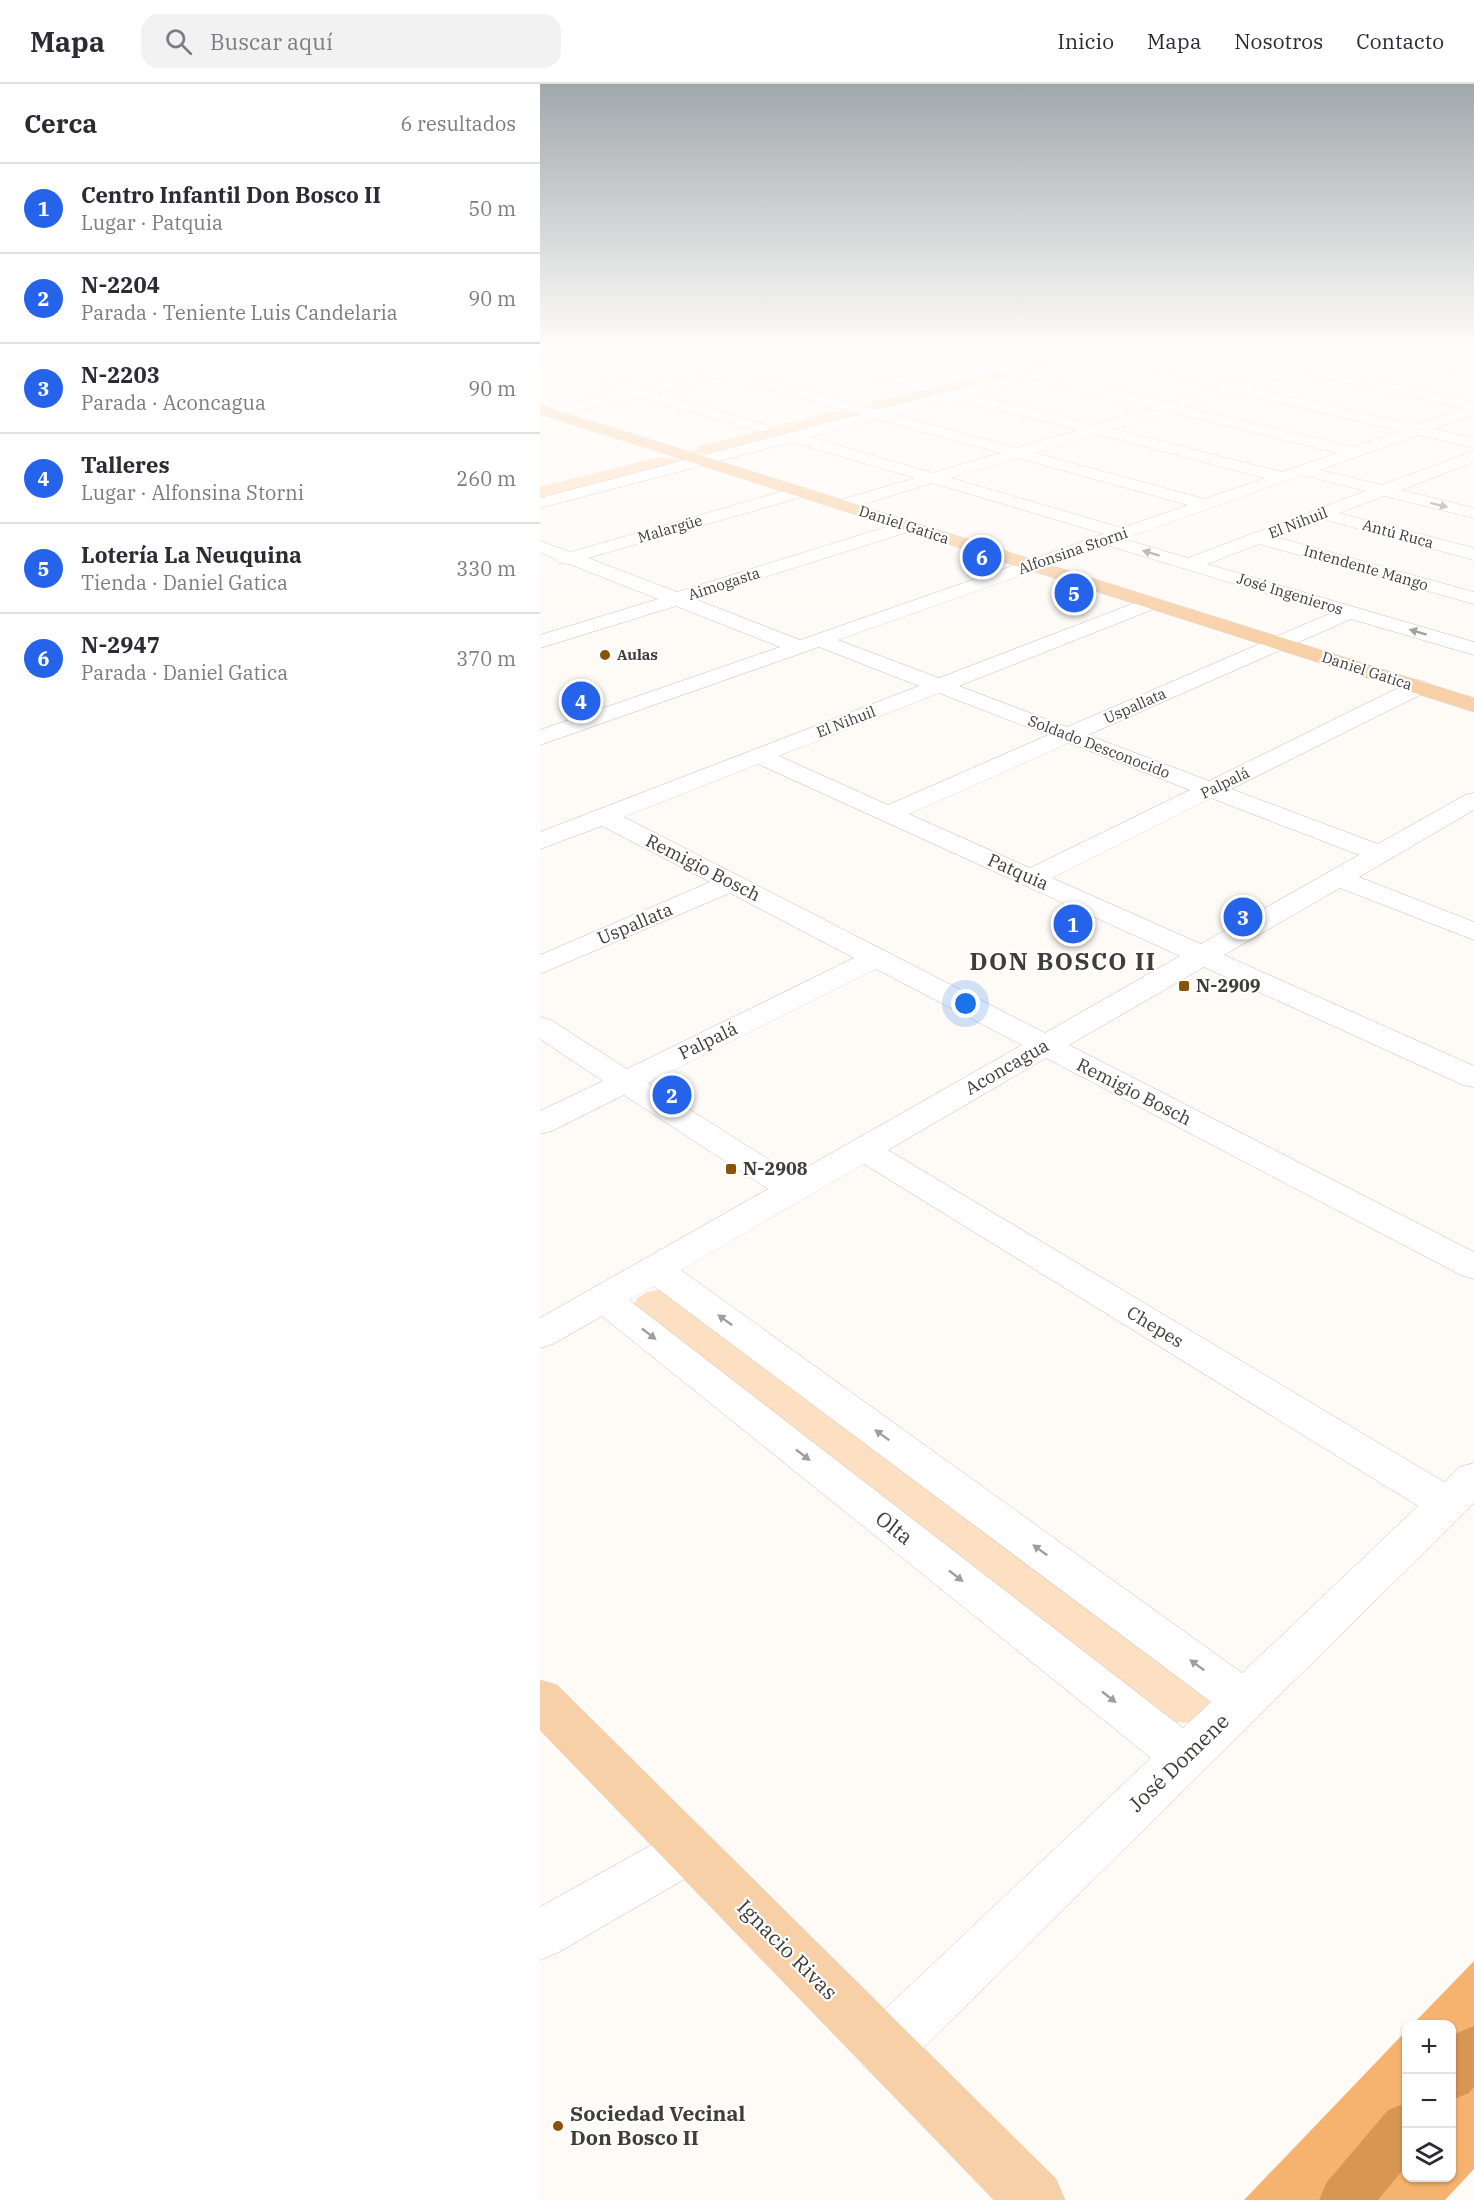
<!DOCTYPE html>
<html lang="es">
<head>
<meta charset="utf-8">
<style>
  :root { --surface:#fff; --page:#f2f2f3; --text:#2b2b33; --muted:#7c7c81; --line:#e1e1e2; --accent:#2563eb }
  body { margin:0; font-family:"IBM Plex Serif",serif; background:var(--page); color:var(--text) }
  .controls { position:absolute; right:18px; bottom:18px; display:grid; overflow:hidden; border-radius:12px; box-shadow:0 2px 4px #0004 }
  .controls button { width:54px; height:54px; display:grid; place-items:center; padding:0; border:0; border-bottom:2px solid var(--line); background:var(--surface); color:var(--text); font:30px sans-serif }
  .you { position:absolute; left:426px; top:920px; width:21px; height:21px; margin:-15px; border:4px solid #fff; border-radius:50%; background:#1a73e8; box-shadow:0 0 0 9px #1a73e833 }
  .badge { display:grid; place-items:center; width:39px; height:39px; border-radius:50%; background:var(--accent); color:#fff; font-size:20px; font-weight:700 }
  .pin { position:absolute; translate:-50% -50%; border:3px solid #fff; box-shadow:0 2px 6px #0006 }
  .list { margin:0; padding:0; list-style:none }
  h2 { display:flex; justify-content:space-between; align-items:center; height:78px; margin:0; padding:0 24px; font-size:26px }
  h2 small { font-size:20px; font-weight:400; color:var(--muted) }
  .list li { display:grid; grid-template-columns:39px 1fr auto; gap:18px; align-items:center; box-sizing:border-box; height:90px; padding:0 24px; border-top:2px solid var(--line) }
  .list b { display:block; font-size:22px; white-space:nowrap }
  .list p { margin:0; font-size:20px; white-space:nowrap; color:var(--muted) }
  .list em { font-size:20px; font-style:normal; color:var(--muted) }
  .icon { flex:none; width:33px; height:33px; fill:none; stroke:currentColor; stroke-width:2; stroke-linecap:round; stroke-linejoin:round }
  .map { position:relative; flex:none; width:934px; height:2116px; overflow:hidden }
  header { display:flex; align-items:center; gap:36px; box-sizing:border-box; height:84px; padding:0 30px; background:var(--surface); border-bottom:2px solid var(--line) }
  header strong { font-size:28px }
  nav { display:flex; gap:33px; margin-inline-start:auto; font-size:21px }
  .search { width:420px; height:54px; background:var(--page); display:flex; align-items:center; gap:15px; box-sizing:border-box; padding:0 21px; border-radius:18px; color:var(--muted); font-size:22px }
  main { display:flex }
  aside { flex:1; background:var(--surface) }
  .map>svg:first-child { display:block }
</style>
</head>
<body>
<header>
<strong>Mapa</strong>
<div class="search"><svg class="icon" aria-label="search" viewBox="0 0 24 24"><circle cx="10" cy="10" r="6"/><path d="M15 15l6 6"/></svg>Buscar aquí</div>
<nav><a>Inicio</a><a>Mapa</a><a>Nosotros</a><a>Contacto</a></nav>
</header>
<main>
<aside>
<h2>Cerca<small>6 resultados</small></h2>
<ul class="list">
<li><span class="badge">1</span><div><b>Centro Infantil Don Bosco II</b><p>Lugar · Patquia</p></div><em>50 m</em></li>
<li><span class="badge">2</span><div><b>N-2204</b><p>Parada · Teniente Luis Candelaria</p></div><em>90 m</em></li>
<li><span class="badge">3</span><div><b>N-2203</b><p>Parada · Aconcagua</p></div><em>90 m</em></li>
<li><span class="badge">4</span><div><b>Talleres</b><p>Lugar · Alfonsina Storni</p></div><em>260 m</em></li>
<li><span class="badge">5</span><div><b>Lotería La Neuquina</b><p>Tienda · Daniel Gatica</p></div><em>330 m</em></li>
<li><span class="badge">6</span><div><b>N-2947</b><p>Parada · Daniel Gatica</p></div><em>370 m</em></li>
</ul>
</aside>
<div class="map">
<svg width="934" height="2116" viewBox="0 0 934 2116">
  <rect width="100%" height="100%" fill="#fefaf6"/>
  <g fill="#fddfc2">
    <path d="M 549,262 L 593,262 L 491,287 L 477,283 L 481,280 Z"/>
    <path d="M 912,262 L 932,268 L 930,276 L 884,267 Z"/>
    <path d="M 455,288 L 470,289 L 473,292 L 345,326 L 325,322 L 331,318 Z"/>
    <path d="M 308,327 L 320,330 L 173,371 L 157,369 L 153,367 L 160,362 L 291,328 Z"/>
    <path d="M 115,374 L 128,374 L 140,377 L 0,417 L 0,403 Z"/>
    <path d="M 119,1206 L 127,1207 L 670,1611 L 670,1619 C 657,1636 650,1643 629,1636 L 93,1222 C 97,1211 108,1207 119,1206 Z"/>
  </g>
  <path fill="#f5b36f" d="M 934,1877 L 934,2085 L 905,2116 L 704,2116 L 866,1947 L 866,2094 L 912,2094 L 912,1940 L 873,1940 Z"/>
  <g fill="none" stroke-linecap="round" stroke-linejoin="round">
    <g fill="#d79753" fill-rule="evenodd">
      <path d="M 934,1942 L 934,2003 L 929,2009 L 912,2016 L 912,1956 L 917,1949 Z"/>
      <path d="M 866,2019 L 866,2082 L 838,2116 L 779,2116 L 787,2098 L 848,2026 Z"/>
    </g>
    <g stroke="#c6bfb9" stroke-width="1">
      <g id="minor">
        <path d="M 80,262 L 103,262 L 185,285 L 282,262 L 307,262 L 306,265 L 279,271 L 390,300 L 392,303 L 385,307 L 262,275 L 201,289 L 337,326 L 474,291 L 367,265 L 366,262 L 390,262 L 490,286 L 582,262 L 605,262 L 575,272 L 695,300 L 744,285 L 654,266 L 648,262 L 675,262 L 760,281 L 806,267 L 810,262 L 843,262 L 836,267 L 934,286 L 934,294 L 819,271 L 777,284 L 934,318 L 934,331 L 894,345 L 934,354 L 934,364 L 878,351 L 780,386 L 842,401 L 934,367 L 934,378 L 861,406 L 934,424 L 934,434 L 844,412 L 799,429 L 934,464 L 934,476 L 782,435 L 736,453 L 934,508 L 934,520 L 719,460 L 667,480 L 934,558 L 934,571 L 811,535 L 548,651 L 669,697 L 870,598 L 878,596 L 886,598 L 889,603 L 886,608 L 691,705 L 838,760 L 925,711 L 934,709 L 934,726 L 819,793 L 934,838 L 934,856 L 800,804 L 684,871 L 934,982 L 934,1003 L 923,1001 L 664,883 L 529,961 L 934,1168 L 934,1195 L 921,1191 L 506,974 L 348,1066 L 904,1398 L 919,1383 L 934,1379 L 934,1419 L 364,1983 L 344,1991 L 324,1983 L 316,1964 L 324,1945 L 611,1674 L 62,1232 L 13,1260 L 0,1264 L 0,1234 L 228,1105 L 84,1011 L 12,1047 L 0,1050 L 0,1027 L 63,997 L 0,955 L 0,933 L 11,936 L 87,985 L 314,874 L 190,809 L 0,890 L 0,871 L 170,798 L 62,742 L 0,765 L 0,748 L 379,602 L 279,563 L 0,661 L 0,646 L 240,563 L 136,522 L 0,564 L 0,551 L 118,515 L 29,480 L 18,479 L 16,475 L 0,468 L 0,457 L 31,468 L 254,404 L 266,404 L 268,408 L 266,412 L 48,474 L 137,508 L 362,438 L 374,438 L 377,442 L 374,446 L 155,515 L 260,556 L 564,450 L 393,399 L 308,425 L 296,425 L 293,421 L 296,417 L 375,394 L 252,358 L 0,424 L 0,414 L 320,330 L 184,293 L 117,309 L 227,341 L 230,344 L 227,347 L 217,347 L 100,313 L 11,333 L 6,332 L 4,329 L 6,326 L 83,308 L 0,283 L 0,275 L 101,304 L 168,289 L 81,265 ZM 560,277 L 565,278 L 679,304 L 629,319 L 507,290 ZM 761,289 L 924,324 L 876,341 L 712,304 ZM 491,295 L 612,324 L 555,341 L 432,310 ZM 696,308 L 860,347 L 813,363 L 646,323 ZM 415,315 L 538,346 L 477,364 L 355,331 ZM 630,328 L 797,369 L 742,388 L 573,345 ZM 337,335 L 460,369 L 393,389 L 270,353 ZM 556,350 L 725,394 L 665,415 L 495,369 ZM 478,374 L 648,421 L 582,444 L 411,394 ZM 763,391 L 826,407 L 648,474 L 584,455 ZM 566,461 L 791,529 L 527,643 L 419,602 L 619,523 L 622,519 L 619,515 L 605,515 L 399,594 L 298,556 ZM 399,609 L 508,651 L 348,721 L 239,672 ZM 529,659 L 650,706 L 490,784 L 369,730 ZM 218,680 L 640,872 L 505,949 L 84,733 ZM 671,714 L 819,771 L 661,860 L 512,794 ZM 336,885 L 482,961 L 253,1091 L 108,999 ZM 324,1080 L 878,1422 L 702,1589 L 141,1186 ZM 114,1202 L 671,1618 L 643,1644 L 89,1216 Z"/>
        <path d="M 920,262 L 934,262 L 934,268 L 921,265 Z"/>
        <path d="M 149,1743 L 167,1750 L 174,1766 L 167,1782 L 19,1868 L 0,1876 L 0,1823 L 131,1750 Z"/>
      </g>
    </g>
    <g stroke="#d9d8d8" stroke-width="1">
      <g id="major">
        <path d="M 7,262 L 31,262 L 30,265 L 0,272 L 0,264 Z"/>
        <path d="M 0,321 L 934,614 L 934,628 L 0,330 Z"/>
        <path d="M 0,1596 L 17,1601 L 516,2095 L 525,2116 L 454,2116 L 0,1646 Z"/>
      </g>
    </g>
    <use href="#minor" fill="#fff" fill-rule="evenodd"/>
    <use href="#major" fill="#f8d0a7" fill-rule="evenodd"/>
  </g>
  <defs><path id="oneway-solid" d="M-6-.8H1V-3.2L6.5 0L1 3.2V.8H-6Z" transform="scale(1.5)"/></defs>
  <g fill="#9f9e9c">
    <use href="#oneway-solid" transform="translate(899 421) rotate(14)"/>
    <use href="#oneway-solid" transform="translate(611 469) rotate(-163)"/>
    <use href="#oneway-solid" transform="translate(878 548) rotate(-163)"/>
    <use href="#oneway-solid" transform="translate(185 1236) rotate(-144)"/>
    <use href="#oneway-solid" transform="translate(109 1250) rotate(38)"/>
    <use href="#oneway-solid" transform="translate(342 1351) rotate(-144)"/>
    <use href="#oneway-solid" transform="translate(263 1371) rotate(38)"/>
    <use href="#oneway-solid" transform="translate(500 1466) rotate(-144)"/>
    <use href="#oneway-solid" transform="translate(416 1492) rotate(38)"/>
    <use href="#oneway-solid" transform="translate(657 1581) rotate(-144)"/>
    <use href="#oneway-solid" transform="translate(569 1613) rotate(38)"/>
  </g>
  <linearGradient id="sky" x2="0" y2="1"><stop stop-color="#a1a8ac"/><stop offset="0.47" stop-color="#fffdfb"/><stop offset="1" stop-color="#fffdfb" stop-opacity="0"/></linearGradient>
  <rect width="934" height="559" fill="url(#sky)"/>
  <g fill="#8a5205" stroke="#fff" stroke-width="2">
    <circle cx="65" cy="571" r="6"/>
    <rect x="638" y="896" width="12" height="12" rx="3"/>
    <rect x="185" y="1079" width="12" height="12" rx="3"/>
    <circle cx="18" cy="2042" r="6"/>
  </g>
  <g text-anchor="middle" stroke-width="4.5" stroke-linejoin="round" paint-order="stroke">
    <g font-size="15" fill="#3f3c3a" stroke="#fff">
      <text transform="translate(758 439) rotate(-21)" y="5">El Nihuil</text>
      <text transform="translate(364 441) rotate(18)" y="5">Daniel Gatica</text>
      <text transform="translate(130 445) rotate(-16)" y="5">Malargüe</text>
      <text transform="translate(858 450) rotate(15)" y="5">Antú Ruca</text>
      <text transform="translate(533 467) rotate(-19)" y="5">Alfonsina Storni</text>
      <text transform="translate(826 484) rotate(16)" y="5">Intendente Mango</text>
      <text transform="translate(184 500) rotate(-18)" y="5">Aimogasta</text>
      <text transform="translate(750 510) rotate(17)" y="5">José Ingenieros</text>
      <text transform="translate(827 587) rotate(18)" y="5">Daniel Gatica</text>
      <text transform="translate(595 622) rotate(-24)" y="5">Uspallata</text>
      <text transform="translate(306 638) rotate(-21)" y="5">El Nihuil</text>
      <text transform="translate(559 663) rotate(21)" y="5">Soldado Desconocido</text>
      <text transform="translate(685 699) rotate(-26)" y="5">Palpalá</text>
    </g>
    <g font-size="15" font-weight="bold" fill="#3f3c3a" stroke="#fff" text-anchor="start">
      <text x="77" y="576">Aulas</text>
    </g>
    <g font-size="18" fill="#3f3c3a" stroke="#fff">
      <text transform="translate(163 784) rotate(27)" y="6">Remigio Bosch</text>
      <text transform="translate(478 788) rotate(24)" y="6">Patquia</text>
      <text transform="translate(95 840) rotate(-23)" y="6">Uspallata</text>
      <text transform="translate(168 957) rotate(-26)" y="6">Palpalá</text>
      <text transform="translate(467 983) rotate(-30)" y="6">Aconcagua</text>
      <text transform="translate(594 1008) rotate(27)" y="6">Remigio Bosch</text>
      <text transform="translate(615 1243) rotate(31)" y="6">Chepes</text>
    </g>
    <g font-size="18" font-weight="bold" fill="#3f3c3a" stroke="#fff" text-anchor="start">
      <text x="656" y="908">N-2909</text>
      <text x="203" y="1091">N-2908</text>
    </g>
    <g font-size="21" fill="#3f3c3a" stroke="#fff">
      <text transform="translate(354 1444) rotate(38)" y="7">Olta</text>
      <text transform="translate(639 1679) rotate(-44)" y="7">José Domene</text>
      <text transform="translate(247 1866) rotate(45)" y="7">Ignacio Rivas</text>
    </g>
    <g font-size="21" font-weight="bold" fill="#3f3c3a" stroke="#fff" text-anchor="start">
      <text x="30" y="2037">Sociedad Vecinal<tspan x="30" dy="24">Don Bosco II</tspan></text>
    </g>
    <g font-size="24" font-weight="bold" letter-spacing="1.5" fill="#3f3c3a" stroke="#fff">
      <text x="523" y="886">DON BOSCO II</text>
    </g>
  </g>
</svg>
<div class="controls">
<button>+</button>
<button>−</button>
<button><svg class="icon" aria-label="layers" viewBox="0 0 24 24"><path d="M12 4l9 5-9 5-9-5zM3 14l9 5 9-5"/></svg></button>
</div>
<div class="you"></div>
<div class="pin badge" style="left:533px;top:840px">1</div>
<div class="pin badge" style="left:132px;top:1011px">2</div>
<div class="pin badge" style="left:703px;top:833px">3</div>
<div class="pin badge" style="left:41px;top:617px">4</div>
<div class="pin badge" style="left:534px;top:509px">5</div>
<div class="pin badge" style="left:442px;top:473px">6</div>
</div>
</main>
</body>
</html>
